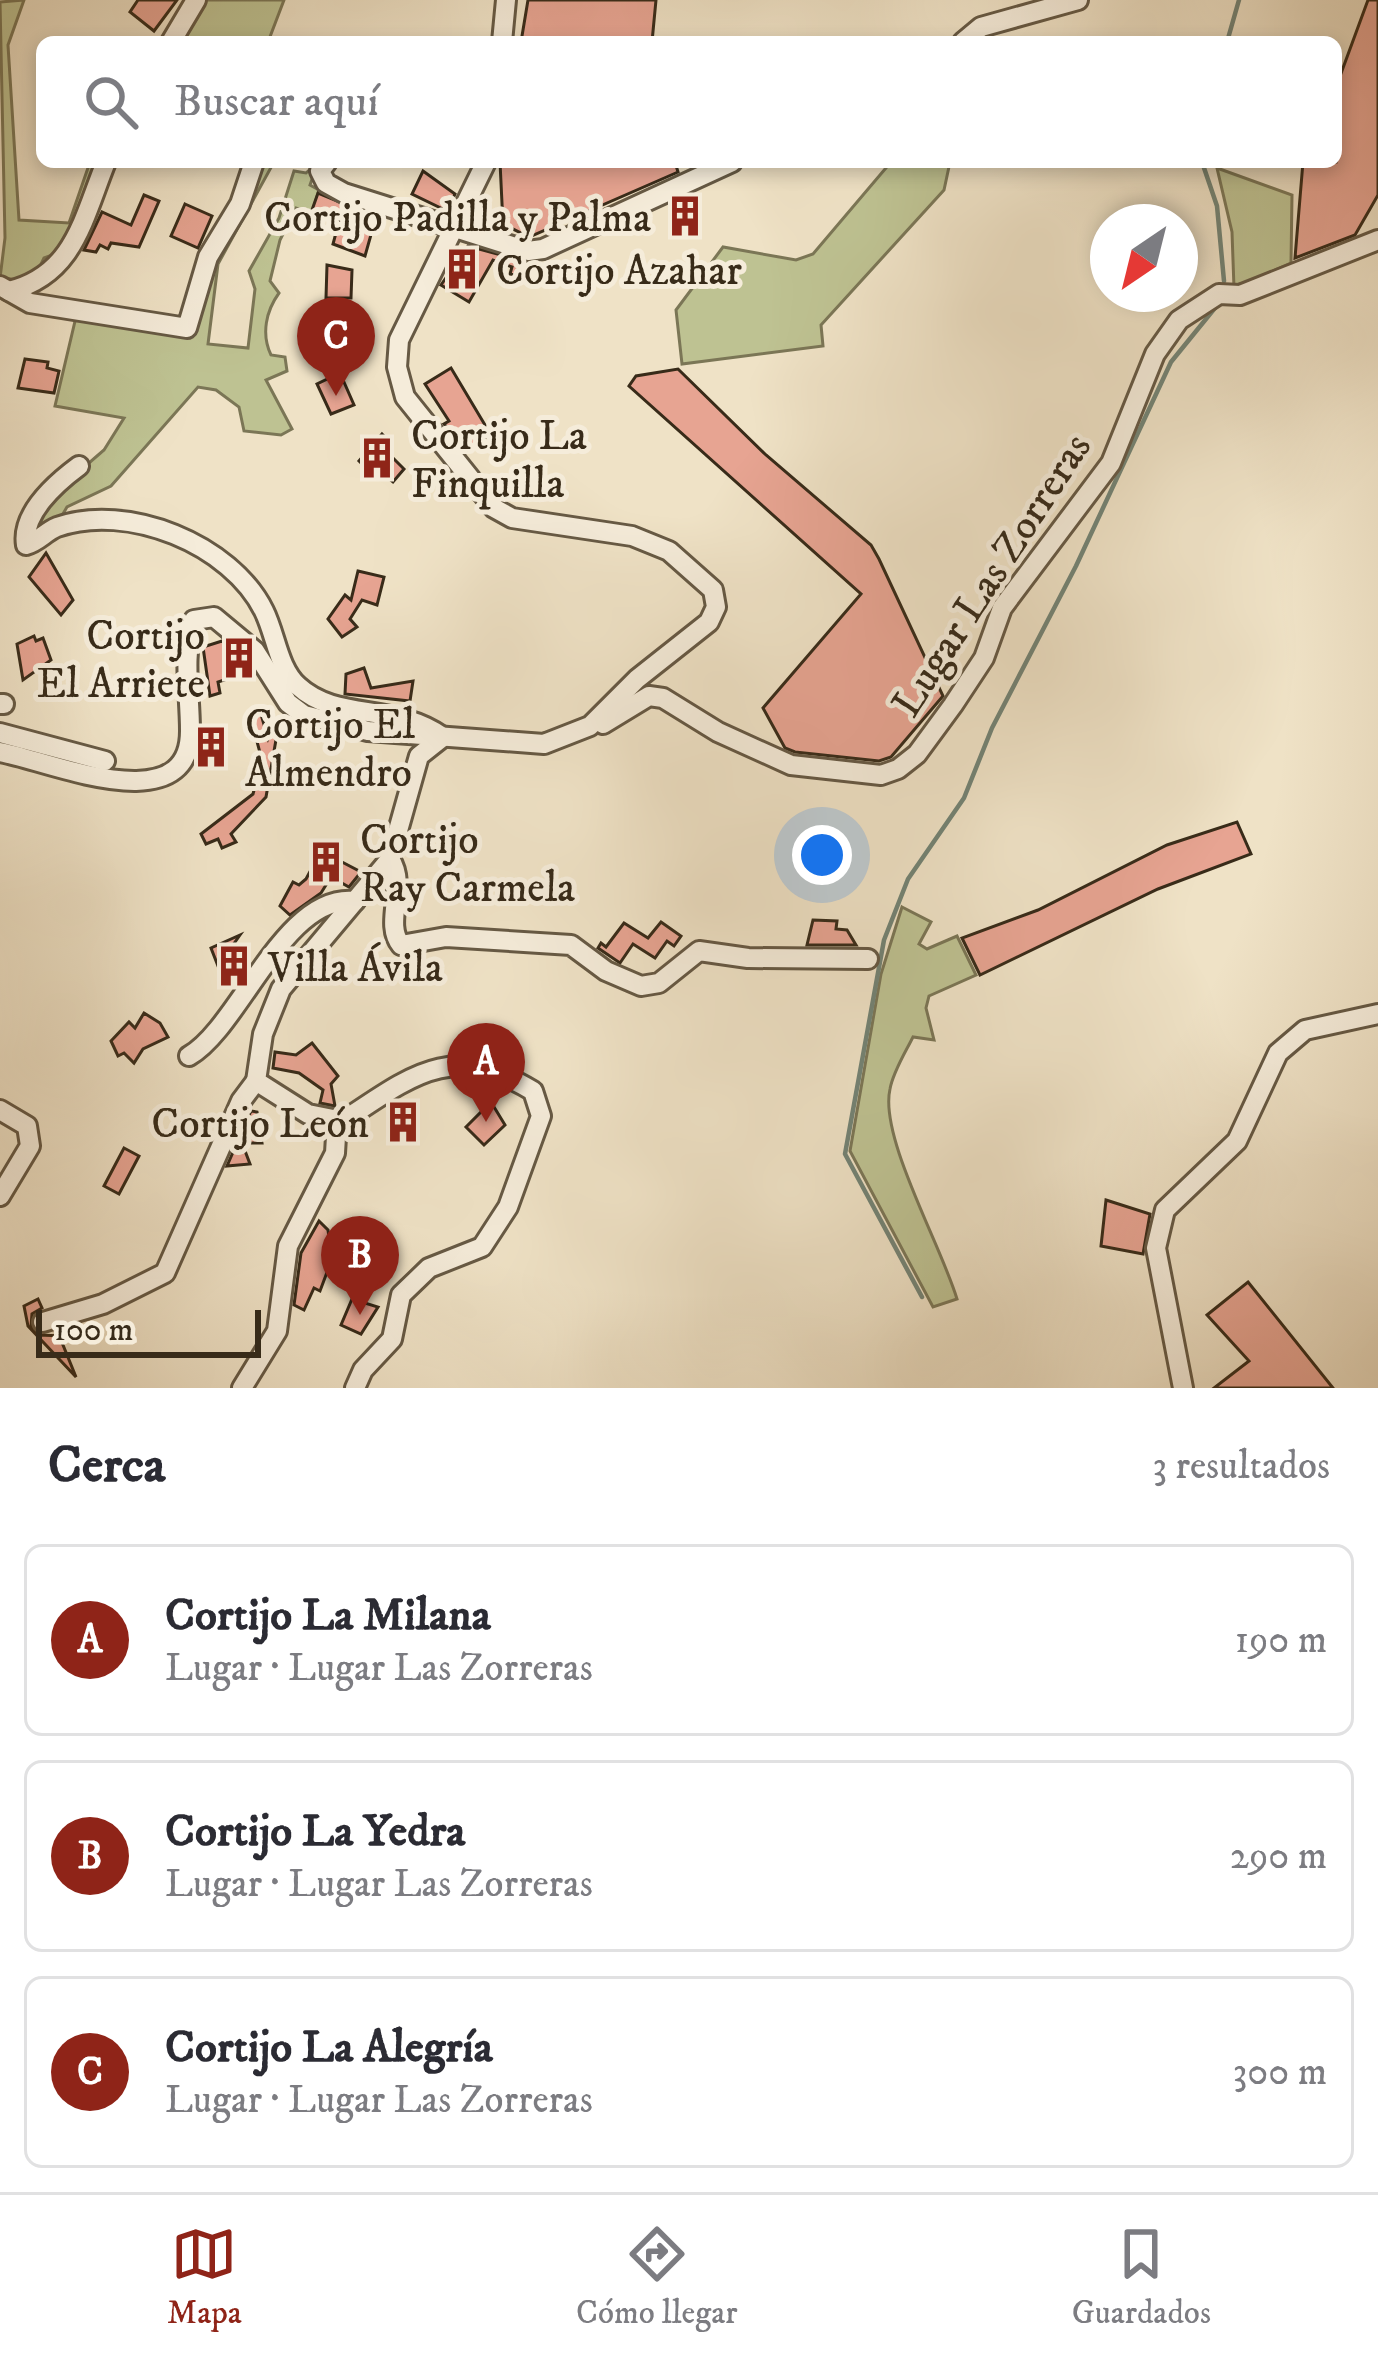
<!DOCTYPE html>
<html lang="es">
<head>
<meta charset="utf-8">
<style>
  :root { --surface:#fff; --page:#f2f2f3; --text:#2b2b33; --muted:#7c7c81; --line:#e1e1e2; --accent:#8f2418 }
  body { margin:0; font-family:"IM FELL DW Pica",serif; background:var(--page); color:var(--text) }
  .compass { position:absolute; left:1090px; top:204px; width:108px; height:108px; border-radius:50%; background:var(--surface); box-shadow:0 6px 18px #0003; rotate:215deg }
  .scale { position:absolute; left:36px; bottom:30px; width:225px; box-sizing:border-box; padding-left:12px; border:6px solid #382b19; border-top:0; font-size:33px; line-height:42px; white-space:nowrap; color:#382b19; -webkit-text-stroke:9px #f5ecda; paint-order:stroke }
  .you { position:absolute; left:822px; top:855px; width:42px; height:42px; margin:-30px; border:9px solid #fff; border-radius:50%; background:#1a73e8; box-shadow:0 0 0 18px #1a73e833 }
  .badge { display:grid; place-items:center; width:78px; height:78px; border-radius:50%; background:var(--accent); color:#fff; font-size:39px; font-weight:700 }
  .pin { position:absolute; translate:-50% -99px; filter:drop-shadow(0 3px 6px #0008) }
  .pin::after { content:''; position:absolute; top:63px; width:42px; height:36px; background:inherit; clip-path:polygon(0 0,100% 0,50% 100%) }
  .list { margin:0; padding:0; list-style:none }
  h2 { display:flex; justify-content:space-between; align-items:center; height:156px; margin:0; padding:0 48px; font-size:51px }
  h2 small { font-size:39px; font-weight:400; color:var(--muted) }
  .list li { display:grid; grid-template-columns:78px 1fr auto; gap:36px; align-items:center; box-sizing:border-box; height:192px; margin:0 24px 24px; padding:0 24px; border:3px solid var(--line); border-radius:18px }
  .list b { display:block; font-size:45px; white-space:nowrap }
  .list p { margin:0; font-size:39px; white-space:nowrap; color:var(--muted) }
  .list em { font-size:39px; font-style:normal; color:var(--muted) }
  .icon { flex:none; width:66px; height:66px; fill:none; stroke:currentColor; stroke-width:2; stroke-linecap:round; stroke-linejoin:round }
  .map { position:relative; flex:none; width:1378px; height:1388px; overflow:hidden }
  .search { position:absolute; background:var(--surface); box-shadow:0 6px 18px #0003; left:36px; right:36px; top:36px; height:132px; display:flex; align-items:center; gap:30px; box-sizing:border-box; padding:0 42px; border-radius:18px; color:var(--muted); font-size:45px }
  .sheet { height:804px; background:var(--surface) }
  nav { display:flex; justify-content:space-around; align-items:center; box-sizing:border-box; height:168px; border-top:3px solid var(--line); background:var(--surface); font-size:33px; color:var(--muted) }
  nav a { display:grid; justify-items:center; gap:6px }
  nav .on { color:var(--accent) }
  .map>svg:first-child { display:block }
</style>
</head>
<body>
<div class="map">
<svg width="1378" height="1388" viewBox="0 0 1378 1388">
  <rect width="100%" height="100%" fill="#efe2c6"/>
  <filter id="stains"><feTurbulence type="fractalNoise" baseFrequency=".00167" numOctaves="4"/><feColorMatrix values="0 0 0 0 .2 0 0 0 0 .09 0 0 0 0 .02 0 0 0 .5 -.17"/></filter>
  <radialGradient id="worn" r=".72"><stop offset=".6" stop-color="#630" stop-opacity="0"/><stop offset="1" stop-color="#630" stop-opacity=".3"/></radialGradient>
  <g fill="#bec292" stroke="#7b7656" stroke-width="3">
    <path d="M 24,0 L 8,45 L 19,220 L 69,223 L 90,162 L 99,162 L 63,251 L 44,258 L 33,281 L 0,278 L 5,238 L 0,2 Z"/>
    <path d="M 203,0 L 284,0 L 268,42 L 179,42 Z"/>
    <path d="M 263,162 L 274,162 L 218,264 L 208,344 L 248,348 L 255,289 L 249,271 L 279,218 L 294,171 L 306,173 L 318,162 L 310,185 L 319,190 L 312,213 L 296,208 L 280,240 L 270,281 L 279,293 C 266,311 261,334 271,355 L 285,357 L 287,371 L 266,380 L 292,429 L 281,435 L 244,431 L 239,407 L 216,390 L 198,387 L 111,486 L 67,507 L 57,524 L 29,536 L 52,495 L 104,450 L 124,418 L 55,406 L 76,317 L 178,336 L 194,334 L 214,263 Z"/>
    <path d="M 891,162 L 950,162 L 944,190 L 821,325 L 823,346 L 682,364 L 676,310 L 723,247 L 796,260 L 813,254 Z"/>
    <path d="M 1217,168 L 1292,195 L 1291,263 L 1234,288 L 1232,232 Z"/>
    <path d="M 902,907 L 931,922 L 919,944 L 927,949 L 957,936 L 976,975 L 929,996 L 926,1008 L 934,1040 L 913,1037 C 905,1053 893,1072 890,1089 C 879,1137 941,1245 957,1299 L 933,1307 L 850,1151 L 881,974 Z"/>
  </g>
  <g fill="none" stroke-linecap="round" stroke-linejoin="round">
    <g stroke="#738375" stroke-width="4.5">
      <path d="M 1227,42 L 1239,0"/>
      <path d="M 1202,162 L 1217,206 L 1224,281"/>
      <path d="M 922,1297 L 845,1154 L 884,940 L 908,879 L 964,798 L 992,728 L 1076,566 L 1171,362 L 1219,303"/>
    </g>
  </g>
  <g fill="#e7a492" stroke="#382b19" stroke-width="3">
    <path d="M 138,0 L 177,0 L 154,31 L 130,12 Z"/>
    <path d="M 528,0 L 656,0 L 652,42 L 521,42 Z"/>
    <path d="M 1368,0 L 1378,0 L 1378,195 L 1355,235 L 1295,258 L 1303,162 L 1336,162 L 1336,87 Z"/>
    <path d="M 500,162 L 675,162 L 678,172 L 529,237 L 503,224 Z"/>
    <path d="M 423,171 L 455,194 L 447,211 L 412,194 Z"/>
    <path d="M 318,193 L 376,217 L 365,256 L 333,244 L 340,218 L 312,210 Z"/>
    <path d="M 144,195 L 159,201 L 139,247 L 111,243 L 108,249 L 100,245 L 96,252 L 84,250 L 102,212 L 131,225 Z"/>
    <path d="M 185,204 L 212,216 L 198,248 L 171,236 Z"/>
    <path d="M 468,246 L 534,264 L 530,277 L 510,274 L 512,267 L 493,260 L 469,302 L 441,285 Z"/>
    <path d="M 327,265 L 352,270 L 351,298 L 326,298 Z"/>
    <path d="M 25,359 L 48,362 L 47,368 L 59,371 L 54,393 L 18,388 Z"/>
    <path d="M 451,368 L 485,425 L 486,437 L 466,452 L 444,424 L 449,421 L 425,384 Z"/>
    <path d="M 678,369 L 766,455 L 871,545 L 879,559 L 943,696 L 891,757 L 879,761 L 795,752 L 785,748 L 763,708 L 861,594 L 629,386 L 636,376 Z"/>
    <path d="M 340,373 L 354,405 L 331,414 L 317,384 Z"/>
    <path d="M 382,434 L 390,442 L 384,449 L 404,469 L 393,482 L 379,470 L 374,476 L 359,461 Z"/>
    <path d="M 46,553 L 73,600 L 61,615 L 29,577 Z"/>
    <path d="M 358,571 L 384,577 L 377,605 L 362,600 L 350,619 L 357,627 L 342,637 L 328,619 L 345,595 L 351,600 Z"/>
    <path d="M 34,636 L 36,641 L 43,638 L 51,660 L 23,680 L 17,644 Z"/>
    <path d="M 222,641 L 251,671 L 218,682 L 220,693 L 210,696 L 203,647 Z"/>
    <path d="M 364,668 L 371,688 L 413,681 L 410,701 L 345,694 L 346,674 Z"/>
    <path d="M 260,711 L 268,738 L 270,732 L 277,734 L 266,797 L 231,834 L 236,842 L 222,848 L 218,839 L 206,844 L 201,834 L 253,794 L 262,760 L 250,716 Z"/>
    <path d="M 1237,822 L 1251,854 L 1158,889 L 980,975 L 962,938 L 1038,910 L 1167,845 Z"/>
    <path d="M 321,851 L 361,872 L 349,887 L 331,877 L 321,893 L 290,915 L 280,906 L 287,893 L 293,882 L 299,885 L 306,879 Z"/>
    <path d="M 813,920 L 837,921 L 836,929 L 847,930 L 856,945 L 807,945 Z"/>
    <path d="M 661,922 L 681,936 L 674,946 L 667,941 L 655,958 L 633,944 L 620,963 L 598,948 L 601,943 L 606,947 L 624,923 L 648,938 Z"/>
    <path d="M 240,935 L 233,945 L 248,964 L 227,985 L 222,960 L 218,966 L 211,948 Z"/>
    <path d="M 144,1013 L 160,1023 L 168,1037 L 143,1049 L 134,1063 L 124,1053 L 118,1056 L 111,1041 L 129,1022 L 135,1028 Z"/>
    <path d="M 312,1043 L 338,1076 L 331,1084 L 335,1106 L 320,1103 L 323,1090 L 299,1073 L 273,1068 L 275,1052 L 296,1055 Z"/>
    <path d="M 491,1102 L 505,1125 L 484,1145 L 466,1127 Z"/>
    <path d="M 251,1111 L 257,1112 L 262,1143 L 242,1143 L 250,1164 L 227,1166 Z"/>
    <path d="M 124,1148 L 139,1156 L 119,1194 L 104,1186 Z"/>
    <path d="M 1106,1200 L 1150,1214 L 1143,1254 L 1101,1246 Z"/>
    <path d="M 319,1221 L 328,1230 L 332,1259 L 320,1291 L 314,1288 L 304,1310 L 294,1305 L 301,1253 Z"/>
    <path d="M 1248,1282 L 1333,1388 L 1214,1388 L 1249,1361 L 1207,1315 Z"/>
    <path d="M 38,1299 L 42,1308 L 32,1314 L 31,1327 L 39,1335 L 65,1336 L 61,1340 L 76,1377 L 28,1326 L 24,1306 Z"/>
    <path d="M 352,1299 L 378,1307 L 361,1334 L 341,1325 Z"/>
  </g>
  <g fill="none" stroke-linecap="round" stroke-linejoin="round">
    <g stroke="#665944" stroke-width="24">
      <g id="minor">
        <path d="M 171,42 L 196,0"/>
        <path d="M 502,42 L 506,0"/>
        <path d="M 963,42 L 981,27 L 1078,0"/>
        <path d="M 327,162 L 320,171 L 326,183 L 344,193 L 528,251 L 543,249 L 732,162"/>
        <path d="M 0,286 L 30,303 L 187,328 L 208,257 L 240,204 L 254,162"/>
        <path d="M 9,291 C 74,275 83,219 106,162"/>
        <path d="M 79,466 C 56,483 21,514 26,545 C 38,542 45,532 57,527 C 127,502 231,544 264,611 C 276,635 278,668 298,686 C 337,722 394,702 443,737 L 419,756 L 390,859 L 281,989 L 263,1034 L 256,1081 L 308,1114 L 343,1121 C 415,1073 452,1042 533,1091 L 541,1116 L 508,1207 L 482,1247 L 429,1268 L 401,1295 L 392,1339 L 363,1370 L 355,1388"/>
        <path d="M 0,704 L 4,704"/>
        <path d="M 603,724 L 649,696 L 663,698 L 718,732 L 791,765 L 881,775 L 898,769 L 917,754 L 953,705 L 984,658 L 1002,608 L 1111,463 L 1155,354 L 1179,320 L 1219,294 L 1240,295 L 1378,240"/>
        <path d="M 0,733 L 105,761"/>
        <path d="M 0,752 C 47,760 190,824 190,731 C 190,691 182,658 194,620 L 214,617 L 255,651 L 288,703 L 304,715 L 368,731 L 544,744 L 590,726 L 637,679 L 709,622 L 716,607 L 713,590 L 669,551 L 632,536 L 512,518 L 494,508 L 405,397 L 397,367 L 399,340 L 486,162"/>
        <path d="M 390,859 C 408,887 383,923 401,945 L 446,937 L 571,945 L 606,971 L 641,986 L 659,983 L 699,951 L 748,958 L 868,959"/>
        <path d="M 189,1056 C 240,1027 284,893 355,901"/>
        <path d="M 0,1110 L 27,1126 L 30,1146 L 0,1196"/>
        <path d="M 43,1322 L 103,1304 L 165,1273 L 241,1101 L 256,1081"/>
        <path d="M 242,1388 L 277,1331 L 288,1246 L 335,1153 L 337,1120"/>
        <path d="M 1183,1388 L 1156,1248 L 1165,1210 L 1237,1141 L 1278,1053 L 1305,1030 L 1378,1014"/>
      </g>
    </g>
    <use href="#minor" stroke="#f5ecda" stroke-width="18"/>
  </g>
  <defs>
    <g id="building-bare" transform="scale(3.24)"><path d="M-4-6H4V6H1V3H-1V6H-4ZM-2.5-4.3h1.7v1.8h-1.7ZM.8-4.3h1.7v1.8H.8ZM-2.5-1h1.7V.8h-1.7ZM.8-1h1.7V.8H.8Z" fill="#8f2418" stroke="#f5ecda" stroke-width="2.5" paint-order="stroke"/></g>
  </defs>
  <g fill-rule="evenodd">
    <use href="#building-bare" x="685" y="216"/>
    <use href="#building-bare" x="462" y="269"/>
    <use href="#building-bare" x="377" y="458"/>
    <use href="#building-bare" x="239" y="658"/>
    <use href="#building-bare" x="211" y="747"/>
    <use href="#building-bare" x="326" y="862"/>
    <use href="#building-bare" x="234" y="966"/>
    <use href="#building-bare" x="403" y="1122"/>
  </g>
  <g text-anchor="middle" stroke-width="10" stroke-linejoin="round" paint-order="stroke">
    <g font-size="42" fill="#382b19" stroke="#f5ecda" text-anchor="start">
      <text x="651" y="231" text-anchor="end">Cortijo Padilla y Palma</text>
      <text x="496" y="284">Cortijo Azahar</text>
      <text x="411" y="449">Cortijo La<tspan x="411" dy="48">Finquilla</tspan></text>
      <text x="205" y="649" text-anchor="end">Cortijo<tspan x="205" dy="48">El Arriete</tspan></text>
      <text x="245" y="738">Cortijo El<tspan x="245" dy="48">Almendro</tspan></text>
      <text x="360" y="853">Cortijo<tspan x="360" dy="48">Ray Carmela</tspan></text>
      <text x="268" y="981">Villa Ávila</text>
      <text x="369" y="1137" text-anchor="end">Cortijo León</text>
    </g>
    <g font-size="42" fill="#382b19" stroke="#f5ecda">
      <text transform="translate(990 574) rotate(-57)" y="15">Lugar Las Zorreras</text>
    </g>
  </g>
  <rect width="100%" height="100%" filter="url(#stains)"/>
  <rect width="100%" height="100%" fill="url(#worn)"/>
</svg>
<svg class="compass" viewBox="-18 -18 36 36"><path d="M0-13l5 13h-10z" fill="#e53935"/><path d="M0 13l5-13h-10z" fill="#7c7c81"/></svg>
<div class="scale">100 m</div>
<div class="you"></div>
<div class="pin badge" style="left:486px;top:1122px">A</div>
<div class="pin badge" style="left:360px;top:1315px">B</div>
<div class="pin badge" style="left:336px;top:396px">C</div>
<div class="search"><svg class="icon" aria-label="search" viewBox="0 0 24 24"><circle cx="10" cy="10" r="6"/><path d="M15 15l6 6"/></svg>Buscar aquí</div>
</div>
<section class="sheet">
<h2>Cerca<small>3 resultados</small></h2>
<ul class="list">
<li><span class="badge">A</span><div><b>Cortijo La Milana</b><p>Lugar · Lugar Las Zorreras</p></div><em>190 m</em></li>
<li><span class="badge">B</span><div><b>Cortijo La Yedra</b><p>Lugar · Lugar Las Zorreras</p></div><em>290 m</em></li>
<li><span class="badge">C</span><div><b>Cortijo La Alegría</b><p>Lugar · Lugar Las Zorreras</p></div><em>300 m</em></li>
</ul>
</section>
<nav>
<a class="on"><svg class="icon" aria-label="map" viewBox="0 0 24 24"><path d="M3 6l6-2 6 2 6-2v14l-6 2-6-2-6 2zM9 4v14M15 6v14"/></svg>Mapa</a>
<a><svg class="icon" aria-label="directions" viewBox="0 0 24 24"><path d="M12 3l9 9-9 9-9-9zM9 14v-3h6M13 9l2 2-2 2"/></svg>Cómo llegar</a>
<a><svg class="icon" aria-label="saved" viewBox="0 0 24 24"><path d="M7 4h10v16l-5-4-5 4z"/></svg>Guardados</a>
</nav>
</body>
</html>
